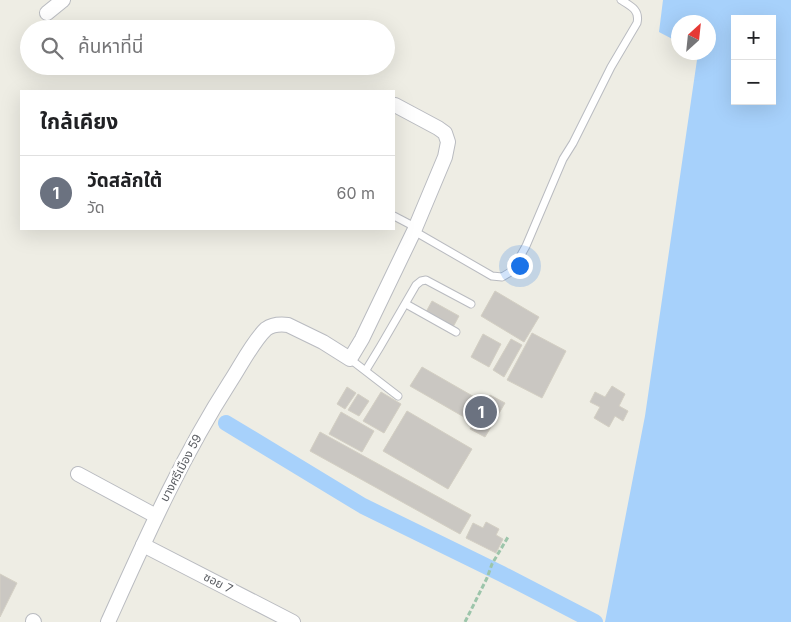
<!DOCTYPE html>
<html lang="th">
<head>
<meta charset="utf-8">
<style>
  :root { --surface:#fff; --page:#f6f6f6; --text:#202124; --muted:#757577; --line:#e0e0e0; --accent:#b45309 }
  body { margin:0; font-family:Inter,"Noto Sans Thai",sans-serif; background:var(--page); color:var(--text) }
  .controls { position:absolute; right:15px; top:15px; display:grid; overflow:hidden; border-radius:0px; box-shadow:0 5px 20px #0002 }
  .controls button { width:45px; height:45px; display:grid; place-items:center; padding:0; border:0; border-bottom:1px solid var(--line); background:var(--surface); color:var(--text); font:25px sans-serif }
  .compass { position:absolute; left:671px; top:15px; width:45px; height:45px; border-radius:50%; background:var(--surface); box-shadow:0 5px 20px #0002; rotate:27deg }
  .you { position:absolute; left:519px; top:265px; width:18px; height:18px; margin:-12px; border:4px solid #fff; border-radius:50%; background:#1a73e8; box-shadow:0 0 0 8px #1a73e833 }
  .badge { display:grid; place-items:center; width:32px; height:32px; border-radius:50%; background:var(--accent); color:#fff; font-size:16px; font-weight:700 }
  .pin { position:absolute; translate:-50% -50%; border:2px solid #fff; box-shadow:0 1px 5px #0006 }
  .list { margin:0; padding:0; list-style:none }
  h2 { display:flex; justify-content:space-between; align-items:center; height:65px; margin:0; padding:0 20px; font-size:21px }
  h2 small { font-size:16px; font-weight:400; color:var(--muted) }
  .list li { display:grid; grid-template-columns:32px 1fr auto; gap:15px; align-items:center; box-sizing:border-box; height:75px; padding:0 20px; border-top:1px solid var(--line) }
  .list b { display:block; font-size:19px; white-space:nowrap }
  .list p { margin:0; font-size:16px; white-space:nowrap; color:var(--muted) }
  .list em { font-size:16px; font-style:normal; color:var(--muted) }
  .icon { flex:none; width:28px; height:28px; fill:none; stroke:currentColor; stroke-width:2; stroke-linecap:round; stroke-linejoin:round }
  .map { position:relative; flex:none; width:791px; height:622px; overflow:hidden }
  .search { position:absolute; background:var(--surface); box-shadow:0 5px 20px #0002; left:20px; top:20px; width:375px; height:55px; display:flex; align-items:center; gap:12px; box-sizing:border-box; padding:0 18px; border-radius:28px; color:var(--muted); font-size:19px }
  .panel { position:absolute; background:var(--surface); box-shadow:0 5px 20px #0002; left:20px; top:90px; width:375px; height:140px; border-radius:0px }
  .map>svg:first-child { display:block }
</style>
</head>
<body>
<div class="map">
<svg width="791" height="622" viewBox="0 0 791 622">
  <rect width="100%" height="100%" fill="#eeede4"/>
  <path fill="#a7d1fb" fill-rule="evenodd" d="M 663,0 L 791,0 L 791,622 L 605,622 L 645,416 L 698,53 L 708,52 L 708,22 L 678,22 L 678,42 L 659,32 ZM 735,19 L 772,19 L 772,101 L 735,101 Z"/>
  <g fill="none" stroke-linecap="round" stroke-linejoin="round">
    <path stroke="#a7d1fb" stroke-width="16" d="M 226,423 L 363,506 L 502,574 L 595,622"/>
  </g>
  <g fill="#cac7c2" stroke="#d3cfc3">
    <path d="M 495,291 L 539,317 L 524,342 L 481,316 Z"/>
    <path d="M 432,301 L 459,316 L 453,327 L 426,312 Z"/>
    <path d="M 532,333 L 566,351 L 542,398 L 507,380 Z"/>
    <path d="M 483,334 L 501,344 L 489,367 L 471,357 Z"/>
    <path d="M 511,339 L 522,345 L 504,377 L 493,370 Z"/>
    <path d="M 422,367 L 483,402 L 471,421 L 410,386 Z"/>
    <path d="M 612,386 L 625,394 L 619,406 L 628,411 L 623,421 L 615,416 L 609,427 L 594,418 L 600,407 L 590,402 L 595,392 L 605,397 Z"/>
    <path d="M 347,387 L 356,393 L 345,409 L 337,404 Z"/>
    <path d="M 381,392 L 401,404 L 384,433 L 363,421 Z"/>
    <path d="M 358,394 L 369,401 L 359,416 L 348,410 Z"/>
    <path d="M 490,395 L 505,403 L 485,437 L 470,429 Z"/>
    <path d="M 407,411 L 472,449 L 448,489 L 383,451 Z"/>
    <path d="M 341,412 L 374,431 L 362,452 L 329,434 Z"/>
    <path d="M 320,432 L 471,515 L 460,534 L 310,451 Z"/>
    <path d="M 486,522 L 499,529 L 496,535 L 503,539 L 496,553 L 466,538 L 473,523 L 483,528 Z"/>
    <path d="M 0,574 L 17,583 L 0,617 Z"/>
  </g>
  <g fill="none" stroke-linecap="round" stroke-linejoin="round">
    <g stroke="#b9bbc0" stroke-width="9">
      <g id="lane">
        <path d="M 394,216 L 415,227"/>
        <path d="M 414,231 L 492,276 L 502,277 L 512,271 L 526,246 L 563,159 L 573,143 L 611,67 L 637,23 C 640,10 631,6 621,0"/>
        <path d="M 406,304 L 456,332"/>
        <path d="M 350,359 L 398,396"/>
        <path d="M 366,370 L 380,347 L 416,285 L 421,281 L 426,280 L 471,304"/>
      </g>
    </g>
    <g stroke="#b9bbc0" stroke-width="16">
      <g id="street">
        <path d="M 47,13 L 63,0"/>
        <path d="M 78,474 L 156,516"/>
        <path d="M 143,545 L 293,622"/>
        <path d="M 33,621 L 34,622"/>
        <path d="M 108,622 C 145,540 181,458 230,382 C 240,367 253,341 266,329 C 273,324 280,324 288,325 L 323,342 L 350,359 L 362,339 L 414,231 L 445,157 L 448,142 L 445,133 L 438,128 L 395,105"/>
      </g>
    </g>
    <path stroke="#9cc5aa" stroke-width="3" stroke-dasharray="5 2.5" stroke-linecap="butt" d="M 465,622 L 487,578 L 492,564 L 508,537"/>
    <use href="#lane" stroke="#fff" stroke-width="7"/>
    <use href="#street" stroke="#fff" stroke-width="14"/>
  </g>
  <g text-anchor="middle" stroke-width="5" stroke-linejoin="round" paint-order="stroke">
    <g font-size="12" fill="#5c5f64" stroke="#fff">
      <text transform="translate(181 468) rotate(-62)" y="4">บางศรีเมือง 59</text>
      <text transform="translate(218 583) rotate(27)" y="4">ซอย 7</text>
    </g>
  </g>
</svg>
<div class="controls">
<button>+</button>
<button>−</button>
</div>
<svg class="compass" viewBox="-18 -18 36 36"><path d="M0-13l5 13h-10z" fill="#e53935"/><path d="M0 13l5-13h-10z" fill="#757577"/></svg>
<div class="you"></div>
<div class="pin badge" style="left:481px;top:412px;background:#6b7280">1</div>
<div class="search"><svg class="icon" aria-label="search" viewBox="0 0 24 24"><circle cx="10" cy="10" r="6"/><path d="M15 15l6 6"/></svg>ค้นหาที่นี่</div>
<section class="panel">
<h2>ใกล้เคียง<small></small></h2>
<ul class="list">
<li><span class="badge" style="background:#6b7280">1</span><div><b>วัดสลักใต้</b><p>วัด</p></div><em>60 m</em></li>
</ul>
</section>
</div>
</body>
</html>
